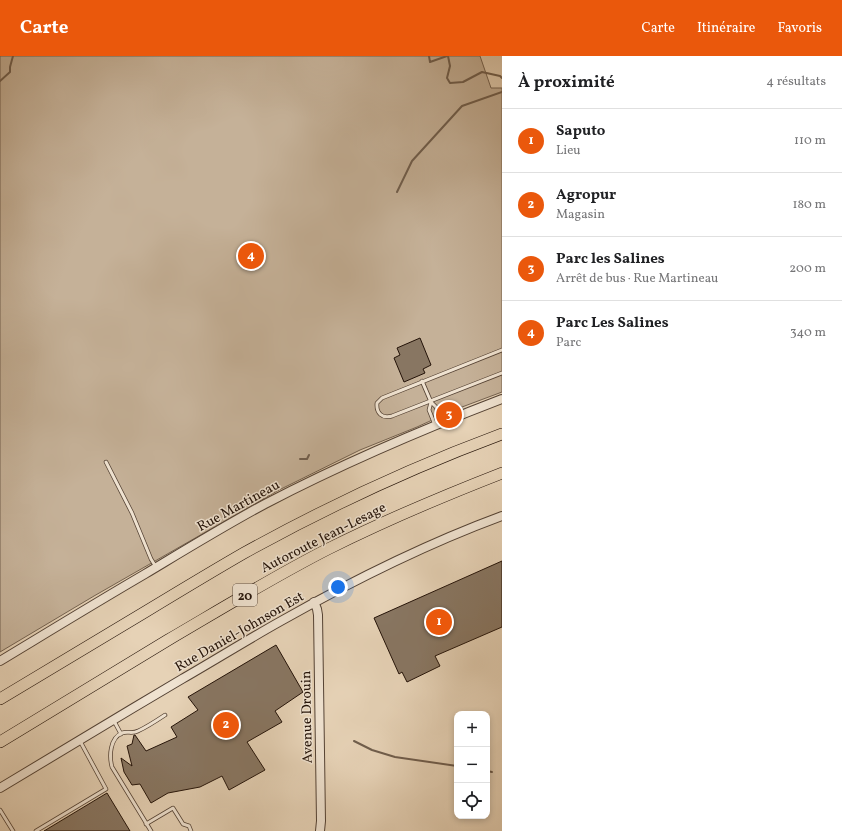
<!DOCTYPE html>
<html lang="fr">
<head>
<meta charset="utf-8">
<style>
  :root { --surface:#fff; --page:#f2f2f2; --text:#202124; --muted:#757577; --line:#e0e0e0; --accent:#ea580c }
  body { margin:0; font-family:Vollkorn,serif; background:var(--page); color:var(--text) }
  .controls { position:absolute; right:12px; bottom:12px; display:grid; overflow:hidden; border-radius:8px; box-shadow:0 2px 6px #0003 }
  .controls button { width:36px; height:36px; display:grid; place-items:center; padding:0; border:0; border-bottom:1px solid var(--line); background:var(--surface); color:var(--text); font:20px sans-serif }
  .you { position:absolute; left:338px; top:531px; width:14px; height:14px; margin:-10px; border:3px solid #fff; border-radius:50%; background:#1a73e8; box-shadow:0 0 0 6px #1a73e833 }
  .badge { display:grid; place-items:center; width:26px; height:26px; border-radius:50%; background:var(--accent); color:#fff; font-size:13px; font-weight:700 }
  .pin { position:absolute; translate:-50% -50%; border:2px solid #fff; box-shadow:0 1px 4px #0006 }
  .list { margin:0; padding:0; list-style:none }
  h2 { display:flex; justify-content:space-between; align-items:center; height:52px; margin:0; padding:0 16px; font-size:17px }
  h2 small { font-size:13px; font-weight:400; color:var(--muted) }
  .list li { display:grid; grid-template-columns:26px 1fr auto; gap:12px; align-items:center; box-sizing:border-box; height:64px; padding:0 16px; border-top:1px solid var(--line) }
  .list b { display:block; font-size:15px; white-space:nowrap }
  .list p { margin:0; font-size:13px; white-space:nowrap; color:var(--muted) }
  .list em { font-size:13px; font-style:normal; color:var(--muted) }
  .icon { flex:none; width:22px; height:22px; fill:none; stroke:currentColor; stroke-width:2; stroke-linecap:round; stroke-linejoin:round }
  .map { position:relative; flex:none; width:502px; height:775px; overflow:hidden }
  header { display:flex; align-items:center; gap:24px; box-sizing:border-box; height:56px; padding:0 20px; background:var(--accent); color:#fff }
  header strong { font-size:19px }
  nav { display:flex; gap:22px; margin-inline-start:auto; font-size:14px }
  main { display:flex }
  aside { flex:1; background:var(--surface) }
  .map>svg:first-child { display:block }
</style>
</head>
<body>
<header>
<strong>Carte</strong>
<nav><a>Carte</a><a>Itinéraire</a><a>Favoris</a></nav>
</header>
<main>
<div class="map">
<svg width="502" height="775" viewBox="0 0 502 775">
  <rect width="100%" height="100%" fill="#e6d2b6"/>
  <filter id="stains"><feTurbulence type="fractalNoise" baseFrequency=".005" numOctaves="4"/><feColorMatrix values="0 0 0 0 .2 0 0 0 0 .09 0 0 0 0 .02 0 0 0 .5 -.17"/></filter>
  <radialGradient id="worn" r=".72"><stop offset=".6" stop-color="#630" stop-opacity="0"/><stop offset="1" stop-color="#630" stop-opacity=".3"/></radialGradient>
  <path fill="#c5b198" stroke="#746250" d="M 0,0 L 480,0 L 491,32 L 502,32 L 502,336 L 454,354 L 417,371 L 360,394 L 279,434 L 94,540 L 0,596 Z"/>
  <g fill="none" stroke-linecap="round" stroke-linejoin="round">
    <g stroke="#705e4d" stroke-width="2">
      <path d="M 429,0 L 430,6 L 447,0"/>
      <path d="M 448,0 L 450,10 L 447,22 L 450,27 L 463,26 L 482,16 L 500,20 L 502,22"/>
      <path d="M 0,25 L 10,16 L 10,11 L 13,0"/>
      <path d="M 397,136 L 412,105 L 462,50 L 502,36"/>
      <path d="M 300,403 L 307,403 L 309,399"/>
      <path d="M 354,685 L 372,694 L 395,701 L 457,710"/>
      <path d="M 487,715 L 492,716"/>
    </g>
  </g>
  <g fill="#887662" stroke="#231208">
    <path d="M 420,282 L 431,309 L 423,313 L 425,317 L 404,326 L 394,302 L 400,299 L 397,292 Z"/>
    <path d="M 502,505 L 502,571 L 435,600 L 440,610 L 407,626 L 402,616 L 399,618 L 374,562 Z"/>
    <path d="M 276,589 L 303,636 L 275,655 L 282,666 L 247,686 L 265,714 L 229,734 L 222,720 L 200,731 L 168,737 L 151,747 L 140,728 L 132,729 L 124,716 L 121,702 L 132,710 L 127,690 L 132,688 L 134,679 L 135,679 L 146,695 L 177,681 L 171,671 L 198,654 L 188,641 Z"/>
    <path d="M 107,737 L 130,775 L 44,775 Z"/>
  </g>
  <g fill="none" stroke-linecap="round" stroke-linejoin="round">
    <g stroke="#544234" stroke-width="4.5">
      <g id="service">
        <path d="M 502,294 L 382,342 L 377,347 C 376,357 382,363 392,360 L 502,317"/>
        <path d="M 422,325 L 431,346 L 436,351 L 443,366"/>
        <path d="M 431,346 L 429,354 L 435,369"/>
        <path d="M 106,406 L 132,457 L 151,503 L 156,511"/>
        <path d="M 114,665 L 121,678"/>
        <path d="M 0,754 L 13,775"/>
        <path d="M 146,768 L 173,752 L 183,768 L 189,770 L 191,775"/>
        <path d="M 36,775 L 106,733 L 80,685"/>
        <path d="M 151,775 L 112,711 C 109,700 110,682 122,677 C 127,675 133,678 138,675 C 147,671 156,665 165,659"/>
      </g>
    </g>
    <g stroke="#544234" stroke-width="10">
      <g id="tertiary">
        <path d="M 314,546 L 317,553 L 318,559 L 321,765 L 320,775"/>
        <path d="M 0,605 C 48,576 97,546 145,518 C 185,494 224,470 265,448 C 342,408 421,374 502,343"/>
        <path d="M 0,732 C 60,696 121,659 182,623 C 215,604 247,584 281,565 C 352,525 426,488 502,460"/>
      </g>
    </g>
    <g stroke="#231208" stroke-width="12">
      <g id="motorway">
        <path d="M 0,643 C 48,614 97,585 145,556 C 178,536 211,516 244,497 C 327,451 413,411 502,378"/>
        <path d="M 0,686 C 56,652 112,618 168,584 C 221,553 273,521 328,493 C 384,465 443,440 502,417"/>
      </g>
    </g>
    <use href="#service" stroke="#efe2d0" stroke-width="3"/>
    <use href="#tertiary" stroke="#efe2d0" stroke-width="8"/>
    <use href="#motorway" stroke="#e6d2b6" stroke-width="11"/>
  </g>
  <g text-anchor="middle" stroke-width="3" stroke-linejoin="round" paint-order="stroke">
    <rect fill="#efe2d0" stroke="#605044" stroke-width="1" x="233" y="528" width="24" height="22" rx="3"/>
    <g font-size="13" font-weight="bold" fill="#231208">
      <text x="245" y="544">20</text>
    </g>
    <g font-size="14" fill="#231208" stroke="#efe2d0">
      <text transform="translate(238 449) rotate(-29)" y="5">Rue Martineau</text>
      <text transform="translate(323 481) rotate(-27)" y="5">Autoroute Jean-Lesage</text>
      <text transform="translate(239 575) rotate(-30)" y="5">Rue Daniel-Johnson Est</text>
      <text transform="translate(306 661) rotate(-91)" y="5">Avenue Drouin</text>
    </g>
  </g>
  <rect width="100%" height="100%" filter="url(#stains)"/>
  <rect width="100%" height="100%" fill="url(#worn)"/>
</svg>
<div class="controls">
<button>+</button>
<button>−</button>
<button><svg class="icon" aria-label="locate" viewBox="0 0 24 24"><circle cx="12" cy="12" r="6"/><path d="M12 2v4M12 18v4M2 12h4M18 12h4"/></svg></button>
</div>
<div class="you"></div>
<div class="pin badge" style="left:439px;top:566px">1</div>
<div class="pin badge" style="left:226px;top:669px">2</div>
<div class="pin badge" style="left:449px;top:359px">3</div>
<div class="pin badge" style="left:251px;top:200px">4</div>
</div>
<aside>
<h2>À proximité<small>4 résultats</small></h2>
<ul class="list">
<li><span class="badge">1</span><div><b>Saputo</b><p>Lieu</p></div><em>110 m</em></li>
<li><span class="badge">2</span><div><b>Agropur</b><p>Magasin</p></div><em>180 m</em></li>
<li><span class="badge">3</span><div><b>Parc les Salines</b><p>Arrêt de bus · Rue Martineau</p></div><em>200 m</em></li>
<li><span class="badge">4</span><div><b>Parc Les Salines</b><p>Parc</p></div><em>340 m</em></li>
</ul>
</aside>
</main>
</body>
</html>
